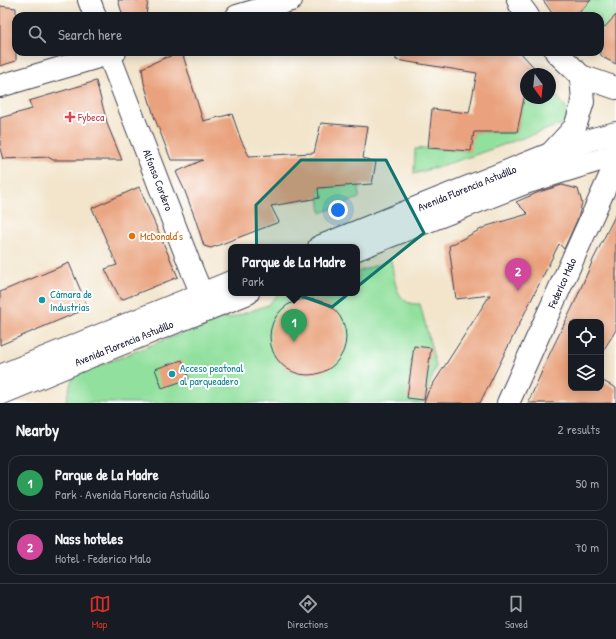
<!DOCTYPE html>
<html lang="en">
<head>
<meta charset="utf-8">
<style>
  :root { --surface:#171b24; --page:#20242c; --text:#f1f3f6; --muted:#9ea1a6; --line:#363941; --accent:#d93025 }
  body { margin:0; font-family:"Patrick Hand",sans-serif; background:var(--page); color:var(--text) }
  .controls { position:absolute; right:12px; bottom:12px; display:grid; overflow:hidden; border-radius:8px; box-shadow:0 2px 10px #0003 }
  .controls button { width:36px; height:36px; display:grid; place-items:center; padding:0; border:0; border-bottom:1px solid var(--line); background:var(--surface); color:var(--text); font:20px sans-serif }
  .compass { position:absolute; left:520px; top:68px; width:36px; height:36px; border-radius:50%; background:var(--surface); box-shadow:0 2px 10px #0003; rotate:165deg }
  .you { position:absolute; left:338px; top:210px; width:14px; height:14px; margin:-10px; border:3px solid #fff; border-radius:50%; background:#1a73e8; box-shadow:0 0 0 6px #1a73e833 }
  .badge { display:grid; place-items:center; width:26px; height:26px; border-radius:50%; background:var(--accent); color:#fff; font-size:13px; font-weight:700 }
  .pin { position:absolute; translate:-50% -33px; filter:drop-shadow(0 1px 2px #0008) }
  .pin::after { content:''; position:absolute; top:21px; width:14px; height:12px; background:inherit; clip-path:polygon(0 0,100% 0,50% 100%) }
  .popup { position:absolute; left:228px; top:244px; width:132px; height:52px; box-sizing:border-box; display:grid; place-content:center; border-radius:8px; background:var(--surface); filter:drop-shadow(0 1px 3px #0005); font-size:13px; white-space:nowrap; color:var(--muted) }
  .popup b { font-size:15px; color:var(--text) }
  .popup::after { content:''; position:absolute; left:50%; top:100%; margin-left:-8px; border:8px solid transparent; border-top-color:var(--surface) }
  .list { margin:0; padding:0; list-style:none }
  h2 { display:flex; justify-content:space-between; align-items:center; height:52px; margin:0; padding:0 16px; font-size:17px }
  h2 small { font-size:13px; font-weight:400; color:var(--muted) }
  .list li { display:grid; grid-template-columns:26px 1fr auto; gap:12px; align-items:center; box-sizing:border-box; height:56px; margin:0 8px 8px; padding:0 8px; border:1px solid var(--line); border-radius:12px }
  .list b { display:block; font-size:15px; white-space:nowrap }
  .list p { margin:0; font-size:13px; white-space:nowrap; color:var(--muted) }
  .list em { font-size:13px; font-style:normal; color:var(--muted) }
  .icon { flex:none; width:22px; height:22px; fill:none; stroke:currentColor; stroke-width:2; stroke-linecap:round; stroke-linejoin:round }
  .map { position:relative; flex:none; width:616px; height:403px; overflow:hidden }
  .search { position:absolute; background:var(--surface); box-shadow:0 2px 10px #0003; left:12px; right:12px; top:12px; height:44px; display:flex; align-items:center; gap:10px; box-sizing:border-box; padding:0 14px; border-radius:12px; color:var(--muted); font-size:15px }
  .sheet { height:180px; background:var(--surface) }
  nav { display:flex; justify-content:space-around; align-items:center; box-sizing:border-box; height:56px; border-top:1px solid var(--line); background:var(--surface); font-size:11px; color:var(--muted) }
  nav a { display:grid; justify-items:center; gap:2px }
  nav .on { color:var(--accent) }
  .map>svg:first-child { display:block }
</style>
</head>
<body>
<div class="map">
<svg width="616" height="403" viewBox="0 0 616 403">
  <rect width="100%" height="100%" fill="#fff"/>
  <filter id="ink" filterUnits="userSpaceOnUse"><feTurbulence type="fractalNoise" baseFrequency=".025" numOctaves="2"/><feDisplacementMap in="SourceGraphic" scale="8" xChannelSelector="R" yChannelSelector="G"/><feConvolveMatrix kernelMatrix="1 2 1 2 8 2 1 2 1" color-interpolation-filters="sRGB"/></filter>
  <filter id="wash" filterUnits="userSpaceOnUse"><feTurbulence type="fractalNoise" baseFrequency=".012" numOctaves="4" result="noise"/><feDisplacementMap in="SourceGraphic" scale="16" xChannelSelector="R" yChannelSelector="G"/><feGaussianBlur stdDeviation="0.9" result="paint"/><feColorMatrix in="noise" values="0 0 0 0 0 0 0 0 0 0 0 0 0 0 0 0 0 1.4 0 .05"/><feComposite in="paint" operator="in"/></filter>
  <g filter="url(#wash)">
    <rect width="100%" height="100%" fill="#f2e5cc"/>
    <g fill="#92e09e" stroke="#5a816c">
      <path d="M 543,0 L 616,0 L 616,64 L 604,58 L 598,52 L 600,52 L 600,16 L 554,16 Z"/>
      <path d="M 526,89 L 526,98 L 550,98 L 550,90 L 551,89 L 567,109 L 565,123 L 469,157 L 414,174 L 415,149 L 428,148 L 470,151 L 474,132 L 517,132 Z"/>
      <path d="M 359,184 L 359,198 L 321,213 L 318,188 Z"/>
      <path d="M 391,260 C 394,273 394,298 410,303 C 413,304 416,304 420,304 L 436,366 L 423,403 L 65,403 L 73,376 L 220,318 L 231,318 L 268,305 L 279,293 L 335,293 L 336,298 L 345,301 L 347,293 L 357,293 L 357,272 Z"/>
    </g>
    <g id="blocks">
      <g fill="#e9a27d">
        <path d="M 118,0 L 148,0 L 146,16 L 123,16 Z"/>
        <path d="M 543,0 L 591,0 L 576,16 L 554,16 Z"/>
        <path d="M 0,6 L 16,8 L 16,61 L 0,66 Z"/>
        <path d="M 616,15 L 616,64 L 604,58 L 600,54 L 600,32 Z"/>
        <path d="M 182,52 L 203,121 L 232,114 L 241,140 L 249,156 L 314,153 L 321,123 L 368,127 L 363,158 L 376,162 L 372,184 L 318,188 L 319,198 L 271,206 L 279,222 L 211,248 L 204,246 L 195,218 L 184,189 L 176,172 L 203,160 L 171,160 L 155,119 L 144,83 L 142,68 L 162,59 Z"/>
        <path d="M 396,52 L 520,52 L 540,74 L 526,74 L 526,89 L 517,132 L 474,132 L 471,151 L 428,148 L 432,109 L 469,113 L 477,73 L 396,60 Z"/>
        <path d="M 96,81 L 108,126 L 122,160 L 53,160 L 48,157 L 3,159 L 0,149 L 0,118 L 32,109 L 29,101 Z"/>
        <path d="M 562,185 L 578,189 L 582,203 L 578,218 L 564,249 L 559,244 L 480,403 L 424,403 L 428,392 L 490,295 L 456,299 L 449,246 L 487,226 L 528,214 L 516,202 L 539,192 Z"/>
        <path d="M 139,187 L 178,277 L 121,300 L 105,269 L 117,265 L 92,208 Z"/>
        <path d="M 616,214 L 616,330 L 601,354 L 601,322 L 571,322 L 571,388 L 601,388 L 601,380 L 616,388 L 616,403 L 528,403 L 551,351 L 574,304 L 593,260 Z"/>
        <path d="M 69,263 L 88,308 L 0,345 L 0,292 Z"/>
        <circle cx="308" cy="337" r="38"/>
        <path d="M 414,346 L 431,348 L 424,400 L 407,398 Z"/>
        <path d="M 182,360 L 189,379 L 162,388 L 155,369 Z"/>
      </g>
    </g>
  </g>
  <g filter="url(#ink)">
    <use href="#blocks" fill-opacity="0" stroke="#413f51" stroke-width="1"/>
    <g fill="none" stroke-linecap="round" stroke-linejoin="round">
      <g stroke="#413f51" stroke-width="24">
        <g id="minor">
          <path d="M 89,0 L 95,16"/>
          <path d="M 237,16 L 291,0"/>
          <path d="M 108,52 L 193,273 L 208,309"/>
          <path d="M 0,86 L 115,52"/>
          <path d="M 508,403 L 616,163"/>
        </g>
      </g>
      <g stroke="#413f51" stroke-width="24">
        <g id="major">
          <path d="M 518,0 L 520,5 L 528,16"/>
          <path d="M 556,52 L 581,76 L 616,88"/>
          <path d="M 553,151 L 575,127 L 583,102 L 581,76"/>
          <path d="M 319,247 L 550,154 L 593,139 L 616,133"/>
          <path d="M 357,249 L 525,183 L 616,155"/>
          <path d="M 0,376 L 231,282"/>
          <path d="M 0,394 L 96,354 L 248,293"/>
        </g>
      </g>
      <use href="#minor" stroke="#fff" stroke-width="22"/>
      <use href="#major" stroke="#fff" stroke-width="22"/>
    </g>
  </g>
  <path fill="#0f766e" fill-opacity="0.2" stroke="#0f766e" stroke-width="3" stroke-linejoin="round" d="M 301,160 L 386,160 L 424,233 L 332,307 L 257,280 L 256,205 Z"/>
  <path fill="#e0444e" stroke="#fff" stroke-width="1.5" d="M68 111h4v4h4v4h-4v4h-4v-4h-4v-4h4z"/>
  <circle fill="#e8710a" stroke="#fff" stroke-width="1.5" cx="132" cy="236" r="4"/>
  <g fill="#0f9aa8" stroke="#fff" stroke-width="1.5">
    <circle cx="42" cy="300" r="4"/>
    <circle cx="172" cy="374" r="4"/>
  </g>
  <g text-anchor="middle" stroke-width="4" stroke-linejoin="round" paint-order="stroke">
    <g font-size="11" fill="#be3a42" stroke="#fff" text-anchor="start">
      <text x="78" y="121">Fybeca</text>
    </g>
    <g font-size="11" fill="#22223b" stroke="#fff">
      <text transform="translate(158 180) rotate(69)" y="4">Alfonso Cordero</text>
      <text transform="translate(467 188) rotate(-22)" y="4">Avenida Florencia Astudillo</text>
      <text transform="translate(562 283) rotate(-66)" y="4">Federico Malo</text>
      <text transform="translate(124 343) rotate(-22)" y="4">Avenida Florencia Astudillo</text>
    </g>
    <g font-size="11" fill="#c56008" stroke="#fff" text-anchor="start">
      <text x="140" y="240">McDonald's</text>
    </g>
    <g font-size="11" fill="#0d838f" stroke="#fff" text-anchor="start">
      <text x="50" y="298">Cámara de<tspan x="50" dy="13">Industrias</tspan></text>
      <text x="180" y="372">Acceso peatonal<tspan x="180" dy="13">al parqueadero</tspan></text>
    </g>
  </g>
</svg>
<div class="controls">
<button><svg class="icon" aria-label="locate" viewBox="0 0 24 24"><circle cx="12" cy="12" r="6"/><path d="M12 2v4M12 18v4M2 12h4M18 12h4"/></svg></button>
<button><svg class="icon" aria-label="layers" viewBox="0 0 24 24"><path d="M12 4l9 5-9 5-9-5zM3 14l9 5 9-5"/></svg></button>
</div>
<svg class="compass" viewBox="-18 -18 36 36"><path d="M0-13l5 13h-10z" fill="#e53935"/><path d="M0 13l5-13h-10z" fill="#9ea1a6"/></svg>
<div class="you"></div>
<div class="pin badge" style="left:294px;top:342px;background:#2e9e5b">1</div>
<div class="popup"><b>Parque de La Madre</b>Park</div>
<div class="pin badge" style="left:518px;top:291px;background:#d1479c">2</div>
<div class="search"><svg class="icon" aria-label="search" viewBox="0 0 24 24"><circle cx="10" cy="10" r="6"/><path d="M15 15l6 6"/></svg>Search here</div>
</div>
<section class="sheet">
<h2>Nearby<small>2 results</small></h2>
<ul class="list">
<li><span class="badge" style="background:#2e9e5b">1</span><div><b>Parque de La Madre</b><p>Park · Avenida Florencia Astudillo</p></div><em>50 m</em></li>
<li><span class="badge" style="background:#d1479c">2</span><div><b>Nass hoteles</b><p>Hotel · Federico Malo</p></div><em>70 m</em></li>
</ul>
</section>
<nav>
<a class="on"><svg class="icon" aria-label="map" viewBox="0 0 24 24"><path d="M3 6l6-2 6 2 6-2v14l-6 2-6-2-6 2zM9 4v14M15 6v14"/></svg>Map</a>
<a><svg class="icon" aria-label="directions" viewBox="0 0 24 24"><path d="M12 3l9 9-9 9-9-9zM9 14v-3h6M13 9l2 2-2 2"/></svg>Directions</a>
<a><svg class="icon" aria-label="saved" viewBox="0 0 24 24"><path d="M7 4h10v16l-5-4-5 4z"/></svg>Saved</a>
</nav>
</body>
</html>
